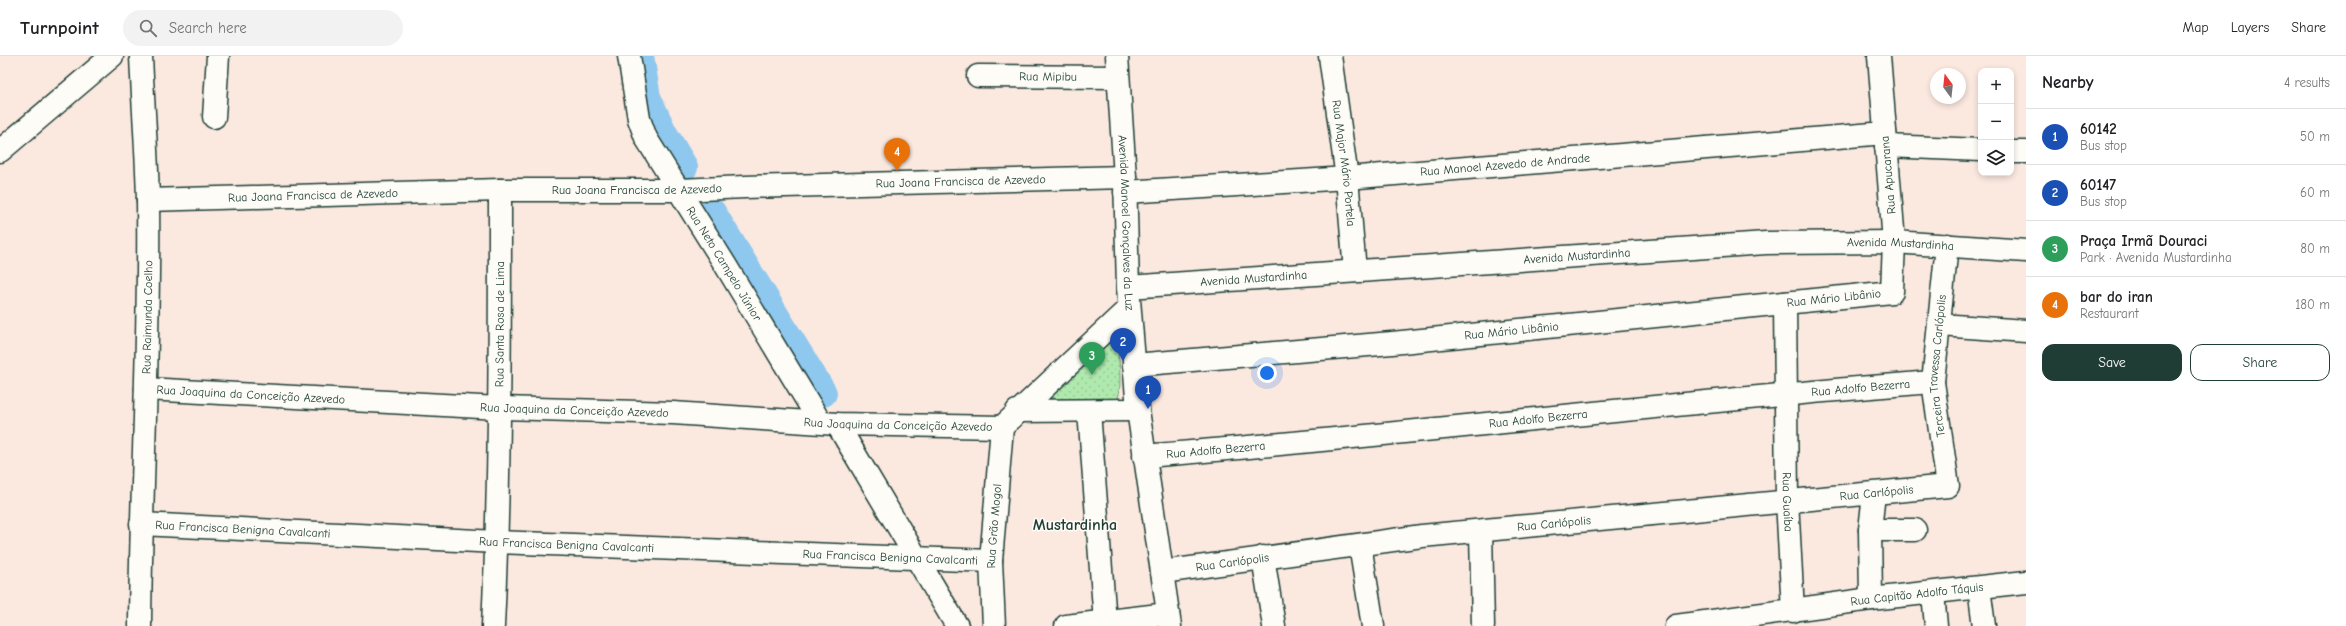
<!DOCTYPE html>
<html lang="en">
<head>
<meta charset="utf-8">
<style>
  :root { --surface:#fff; --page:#f2f2f2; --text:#202124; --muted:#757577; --line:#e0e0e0; --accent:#1f3d34 }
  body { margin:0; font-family:"Comic Neue",sans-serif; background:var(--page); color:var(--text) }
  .controls { position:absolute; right:12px; top:12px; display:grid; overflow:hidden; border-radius:8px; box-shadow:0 2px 6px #0003 }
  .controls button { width:36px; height:36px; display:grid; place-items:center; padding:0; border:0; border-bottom:1px solid var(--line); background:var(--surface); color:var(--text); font:20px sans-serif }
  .compass { position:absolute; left:1930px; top:12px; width:36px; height:36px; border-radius:50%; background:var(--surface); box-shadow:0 2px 6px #0003; rotate:345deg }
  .you { position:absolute; left:1267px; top:317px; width:14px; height:14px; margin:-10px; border:3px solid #fff; border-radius:50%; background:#1a73e8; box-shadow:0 0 0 6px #1a73e833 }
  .badge { display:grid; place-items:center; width:26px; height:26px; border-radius:50%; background:var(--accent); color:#fff; font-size:13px; font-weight:700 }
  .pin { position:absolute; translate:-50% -33px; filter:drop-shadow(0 1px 2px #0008) }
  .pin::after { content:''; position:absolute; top:21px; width:14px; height:12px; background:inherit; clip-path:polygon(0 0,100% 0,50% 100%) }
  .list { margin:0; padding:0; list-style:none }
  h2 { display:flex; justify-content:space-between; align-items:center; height:52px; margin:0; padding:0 16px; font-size:17px }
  h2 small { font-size:13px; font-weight:400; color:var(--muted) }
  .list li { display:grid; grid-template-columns:26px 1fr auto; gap:12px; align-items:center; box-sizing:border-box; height:56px; padding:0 16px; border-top:1px solid var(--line) }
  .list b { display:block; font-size:15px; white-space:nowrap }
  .list p { margin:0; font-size:13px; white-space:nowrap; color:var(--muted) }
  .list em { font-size:13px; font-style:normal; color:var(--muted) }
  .actions { display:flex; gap:8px; padding:12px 16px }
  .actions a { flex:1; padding:9px 0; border:1px solid var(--accent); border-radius:12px; text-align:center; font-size:14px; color:var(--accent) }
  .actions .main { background:var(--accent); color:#fff }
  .icon { flex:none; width:22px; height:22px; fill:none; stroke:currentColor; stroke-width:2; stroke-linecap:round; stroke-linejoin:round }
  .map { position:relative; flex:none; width:2026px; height:570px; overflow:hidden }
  header { display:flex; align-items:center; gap:24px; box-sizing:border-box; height:56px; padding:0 20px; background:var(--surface); border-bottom:1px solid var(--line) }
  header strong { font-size:19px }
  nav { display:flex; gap:22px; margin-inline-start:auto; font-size:14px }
  .search { width:280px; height:36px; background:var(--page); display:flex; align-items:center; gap:10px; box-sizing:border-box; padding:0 14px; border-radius:22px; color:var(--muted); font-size:15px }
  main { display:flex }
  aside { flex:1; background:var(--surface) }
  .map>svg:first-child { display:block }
</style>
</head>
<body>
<header>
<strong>Turnpoint</strong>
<div class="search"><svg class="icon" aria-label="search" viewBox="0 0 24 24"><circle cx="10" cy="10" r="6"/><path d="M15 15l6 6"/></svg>Search here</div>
<nav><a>Map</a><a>Layers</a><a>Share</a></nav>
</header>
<main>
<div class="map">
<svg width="2026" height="570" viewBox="0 0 2026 570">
  <defs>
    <pattern id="park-dots" width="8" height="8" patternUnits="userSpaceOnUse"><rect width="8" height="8" fill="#b0e9ae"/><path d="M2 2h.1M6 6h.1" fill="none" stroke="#97c996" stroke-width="1.8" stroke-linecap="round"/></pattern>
  </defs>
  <rect width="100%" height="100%" fill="#fbe9e0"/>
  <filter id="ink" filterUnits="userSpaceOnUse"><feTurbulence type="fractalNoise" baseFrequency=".025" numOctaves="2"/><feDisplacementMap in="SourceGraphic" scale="8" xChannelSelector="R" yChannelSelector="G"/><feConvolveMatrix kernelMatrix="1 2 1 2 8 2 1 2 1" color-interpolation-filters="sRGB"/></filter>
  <g filter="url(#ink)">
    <path fill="url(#park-dots)" stroke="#689371" d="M 1107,287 C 1111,288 1115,289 1117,294 C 1120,302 1122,337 1117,344 L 1053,352 L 1044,341 Z"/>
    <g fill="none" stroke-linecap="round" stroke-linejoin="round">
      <g stroke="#8fc8ee" stroke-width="28">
        <path d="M 640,0 L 647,41 L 663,76 L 684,111"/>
        <path d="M 712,156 L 823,337"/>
      </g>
      <g stroke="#1f3d34" stroke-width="25">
        <g id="minor">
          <path id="s1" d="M 629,0 L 639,63 L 646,82 L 726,210 L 820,366"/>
          <path id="s2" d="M 1330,0 L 1347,122 L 1355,215"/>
          <path id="s3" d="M 978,20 L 1118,21"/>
          <path d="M 214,61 L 218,0"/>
          <path d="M 1886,90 L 1981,94"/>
          <path d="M 0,95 L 112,0"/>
          <path d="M 2011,96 L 2026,96"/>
          <path id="s4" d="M 1125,136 L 1347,122 L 1885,77"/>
          <path id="s5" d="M 148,144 L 500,134 L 679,134 L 745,131 L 1125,121"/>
          <path id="s6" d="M 1128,231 L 1766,187 L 1894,186 L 2026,195"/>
          <path id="s7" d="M 1785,247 L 1787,444 L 1793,555"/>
          <path d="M 1940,269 L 2026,275"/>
          <path id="s8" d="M 1134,309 L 1392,287 L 1892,236 L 1894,186 L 1879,0"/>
          <path id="s9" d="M 146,333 L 499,352 L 673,357 L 837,368 L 1002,371"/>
          <path d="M 1017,355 L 1138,354"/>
          <path d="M 1089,355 L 1105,566"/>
          <path d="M 837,368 L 957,570"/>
          <path d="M 1002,371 L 1129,252"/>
          <path id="s10" d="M 1144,400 C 1407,379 1669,346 1933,326"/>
          <path id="s11" d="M 141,468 L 497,486 L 991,505"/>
          <path d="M 1870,474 L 1915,474"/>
          <path d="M 1481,475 L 1483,570"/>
          <path d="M 1360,489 L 1373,570"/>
          <path d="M 1263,501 L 1274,570"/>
          <path id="s12" d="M 1162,516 L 1422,480 L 1948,430 L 1933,326 L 1947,189"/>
          <path d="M 1979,532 L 1984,570"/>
          <path d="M 1933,537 L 1936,570"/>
          <path d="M 1871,543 L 1870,474 L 1874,438"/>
          <path id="s13" d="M 140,570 C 141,428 150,287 148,145 C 147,96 143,48 141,0"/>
          <path id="s14" d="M 493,570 C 500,425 500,280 500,134"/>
          <path id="s15" d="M 994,570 L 991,505 L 1002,371"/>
          <path d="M 1066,570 L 1168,558"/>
          <path id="s16" d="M 1676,570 L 1871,543 L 2026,526"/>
        </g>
      </g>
      <g stroke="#1f3d34" stroke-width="25">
        <g id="major">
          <path id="s17" d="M 1117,0 L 1125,121 L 1128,231 L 1138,354 L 1170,570"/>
        </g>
      </g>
      <use href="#minor" stroke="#fdfcf7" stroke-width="22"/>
      <use href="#major" stroke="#fdfcf7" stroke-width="22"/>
    </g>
  </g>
  <g text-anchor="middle" stroke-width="3" stroke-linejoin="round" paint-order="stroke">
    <g font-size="12" fill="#1f3d34" stroke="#fdfcf7">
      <text dy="4" stroke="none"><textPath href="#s3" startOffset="70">Rua Mipibu</textPath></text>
      <text dy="4" stroke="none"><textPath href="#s2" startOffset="108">Rua Major Mário Portela</textPath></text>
      <text dy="4" stroke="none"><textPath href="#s4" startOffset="381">Rua Manoel Azevedo de Andrade</textPath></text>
      <text transform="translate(1888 119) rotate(-95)" y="4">Rua Apucarana</text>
      <text dy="4" stroke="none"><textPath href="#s5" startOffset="813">Rua Joana Francisca de Azevedo</textPath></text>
      <text dy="4" stroke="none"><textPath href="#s5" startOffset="489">Rua Joana Francisca de Azevedo</textPath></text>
      <text dy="4" stroke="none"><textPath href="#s5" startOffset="165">Rua Joana Francisca de Azevedo</textPath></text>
      <text dy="4" stroke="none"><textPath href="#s17" startOffset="167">Avenida Manoel Gonçalves da Luz</textPath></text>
      <text dy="4" stroke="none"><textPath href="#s6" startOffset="774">Avenida Mustardinha</textPath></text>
      <text dy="4" stroke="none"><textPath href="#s6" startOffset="450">Avenida Mustardinha</textPath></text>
      <text dy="4" stroke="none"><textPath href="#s1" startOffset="232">Rua Neto Campelo Júnior</textPath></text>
      <text dy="4" stroke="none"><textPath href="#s6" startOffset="126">Avenida Mustardinha</textPath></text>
      <text dy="4" stroke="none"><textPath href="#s8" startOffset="703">Rua Mário Libânio</textPath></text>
      <text dy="4" stroke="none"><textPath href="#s13" startOffset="309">Rua Raimunda Coelho</textPath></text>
      <text dy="4" stroke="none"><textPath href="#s14" startOffset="302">Rua Santa Rosa de Lima</textPath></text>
      <text dy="4" stroke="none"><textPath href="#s8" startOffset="379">Rua Mário Libânio</textPath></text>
      <text dy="4" stroke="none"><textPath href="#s12" startOffset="912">Terceira Travessa Carlópolis</textPath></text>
      <text dy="4" stroke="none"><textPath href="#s10" startOffset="720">Rua Adolfo Bezerra</textPath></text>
      <text dy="4" stroke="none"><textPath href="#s9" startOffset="105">Rua Joaquina da Conceição Azevedo</textPath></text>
      <text dy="4" stroke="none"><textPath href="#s9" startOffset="429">Rua Joaquina da Conceição Azevedo</textPath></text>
      <text dy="4" stroke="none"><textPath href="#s10" startOffset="396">Rua Adolfo Bezerra</textPath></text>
      <text dy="4" stroke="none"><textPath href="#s9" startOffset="753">Rua Joaquina da Conceição Azevedo</textPath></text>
      <text dy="4" stroke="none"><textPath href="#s10" startOffset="72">Rua Adolfo Bezerra</textPath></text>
      <text dy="4" stroke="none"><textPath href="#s12" startOffset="719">Rua Carlópolis</textPath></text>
      <text dy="4" stroke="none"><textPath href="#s7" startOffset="199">Rua Guaíba</textPath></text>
      <text dy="4" stroke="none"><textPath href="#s12" startOffset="395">Rua Carlópolis</textPath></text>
      <text dy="4" stroke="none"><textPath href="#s15" startOffset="100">Rua Grão Mogol</textPath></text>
      <text dy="4" stroke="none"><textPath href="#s11" startOffset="102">Rua Francisca Benigna Cavalcanti</textPath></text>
      <text dy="4" stroke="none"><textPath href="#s11" startOffset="426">Rua Francisca Benigna Cavalcanti</textPath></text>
      <text dy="4" stroke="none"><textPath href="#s11" startOffset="750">Rua Francisca Benigna Cavalcanti</textPath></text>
      <text dy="4" stroke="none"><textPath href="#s12" startOffset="71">Rua Carlópolis</textPath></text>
      <text dy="4" stroke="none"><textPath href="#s16" startOffset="243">Rua Capitão Adolfo Táquis</textPath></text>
    </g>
    <g font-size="16" font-weight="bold" fill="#1f3d34" stroke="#fdfcf7">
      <text x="1075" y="474">Mustardinha</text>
    </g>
  </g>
</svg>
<div class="controls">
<button>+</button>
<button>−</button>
<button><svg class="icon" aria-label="layers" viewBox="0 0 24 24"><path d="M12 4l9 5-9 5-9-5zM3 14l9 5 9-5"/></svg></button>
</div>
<svg class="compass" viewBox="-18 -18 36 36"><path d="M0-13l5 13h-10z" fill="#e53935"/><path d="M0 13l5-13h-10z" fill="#757577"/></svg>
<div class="you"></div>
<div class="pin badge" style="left:1148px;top:353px;background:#1a4fb4">1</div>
<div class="pin badge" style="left:1123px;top:305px;background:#1a4fb4">2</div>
<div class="pin badge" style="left:1092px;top:319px;background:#2e9e5b">3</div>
<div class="pin badge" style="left:897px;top:115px;background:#e8710a">4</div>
</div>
<aside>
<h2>Nearby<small>4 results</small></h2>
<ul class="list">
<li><span class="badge" style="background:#1a4fb4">1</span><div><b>60142</b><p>Bus stop</p></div><em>50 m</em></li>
<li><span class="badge" style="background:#1a4fb4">2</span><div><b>60147</b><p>Bus stop</p></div><em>60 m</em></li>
<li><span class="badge" style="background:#2e9e5b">3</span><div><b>Praça Irmã Douraci</b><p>Park · Avenida Mustardinha</p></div><em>80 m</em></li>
<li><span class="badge" style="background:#e8710a">4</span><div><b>bar do iran</b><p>Restaurant</p></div><em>180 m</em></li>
</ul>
<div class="actions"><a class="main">Save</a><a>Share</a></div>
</aside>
</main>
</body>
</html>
